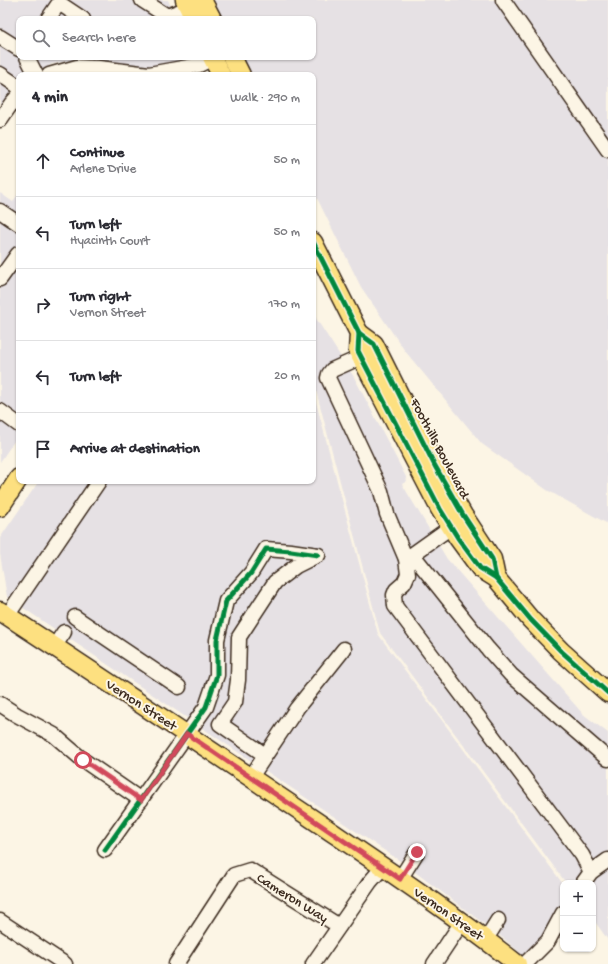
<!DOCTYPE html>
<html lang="en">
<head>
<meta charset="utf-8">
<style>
  :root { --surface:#fff; --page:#f2f2f3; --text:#2b2b33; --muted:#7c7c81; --line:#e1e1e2 }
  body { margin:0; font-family:"Gochi Hand",sans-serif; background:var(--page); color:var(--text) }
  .controls { position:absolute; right:12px; bottom:12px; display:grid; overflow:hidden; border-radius:8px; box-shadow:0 1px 3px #0004 }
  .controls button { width:36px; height:36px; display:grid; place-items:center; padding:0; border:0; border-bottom:1px solid var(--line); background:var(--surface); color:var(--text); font:20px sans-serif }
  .stop { position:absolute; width:12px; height:12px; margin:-9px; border:3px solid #d1495b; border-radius:50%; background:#fff }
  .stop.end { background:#d1495b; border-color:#fff; box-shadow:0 1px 4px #0008 }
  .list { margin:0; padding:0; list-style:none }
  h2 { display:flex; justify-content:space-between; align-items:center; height:52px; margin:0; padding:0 16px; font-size:17px }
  h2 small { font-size:13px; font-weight:400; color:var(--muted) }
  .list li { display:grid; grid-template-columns:26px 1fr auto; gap:12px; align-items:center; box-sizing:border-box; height:72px; padding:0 16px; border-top:1px solid var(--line) }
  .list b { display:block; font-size:15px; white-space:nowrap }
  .list p { margin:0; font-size:13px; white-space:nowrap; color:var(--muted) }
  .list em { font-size:13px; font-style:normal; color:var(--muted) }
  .icon { flex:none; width:22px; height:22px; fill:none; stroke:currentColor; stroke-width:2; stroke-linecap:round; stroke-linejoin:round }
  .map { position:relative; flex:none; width:608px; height:964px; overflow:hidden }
  .search { position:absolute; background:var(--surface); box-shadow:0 1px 3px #0004; left:16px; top:16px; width:300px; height:44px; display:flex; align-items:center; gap:10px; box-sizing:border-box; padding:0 14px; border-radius:8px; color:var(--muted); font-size:15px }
  .panel { position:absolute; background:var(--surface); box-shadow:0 1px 3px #0004; left:16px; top:72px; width:300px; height:412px; border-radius:8px }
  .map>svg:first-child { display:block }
</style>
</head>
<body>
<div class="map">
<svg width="608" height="964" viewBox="0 0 608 964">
  <rect width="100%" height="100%" fill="#fcf5e5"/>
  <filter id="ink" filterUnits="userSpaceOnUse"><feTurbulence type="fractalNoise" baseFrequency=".025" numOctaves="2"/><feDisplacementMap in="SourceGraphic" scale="8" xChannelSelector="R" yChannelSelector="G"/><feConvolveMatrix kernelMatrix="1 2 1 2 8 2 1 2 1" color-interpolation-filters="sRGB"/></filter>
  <g filter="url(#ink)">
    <g fill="#e6e1e4">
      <path d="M 0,0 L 168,0 L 177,19 L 19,19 L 19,57 L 86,57 L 52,64 L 33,75 L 19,75 L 19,86 L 0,105 Z"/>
      <path d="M 211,0 L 608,0 L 608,524 L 547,490 L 482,444 L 405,351 L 361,287 L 313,190 L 313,75 L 251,75 L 240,57 L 313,57 L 313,19 L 220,19 Z"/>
      <path d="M 88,57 L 193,57 L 195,61 L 155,69 L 129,66 Z"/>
      <path d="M 19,192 L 19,434 L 0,462 L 0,193 L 13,202 Z"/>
      <path d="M 313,314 L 354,377 L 406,477 L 407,481 L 402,484 L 447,559 L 583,714 L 608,733 L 608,940 L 593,919 L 593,883 L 566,883 L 380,633 L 313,379 Z"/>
      <path d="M 313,391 L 378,634 L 563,884 L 563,925 L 545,956 L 535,964 L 533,964 L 503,938 L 403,863 L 7,597 L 0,554 L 0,538 L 39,481 L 313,481 Z"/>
    </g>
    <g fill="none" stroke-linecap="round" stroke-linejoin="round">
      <g stroke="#3b2a1e" stroke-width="17">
        <g id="minor">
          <path d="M 142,0 L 167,16 L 189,8"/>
          <path d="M 503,0 L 608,150"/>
          <path d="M 48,19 L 59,3 L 83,19"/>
          <path d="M 0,37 L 19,49"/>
          <path d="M 27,57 L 36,75"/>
          <path d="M 0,74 L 19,87"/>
          <path d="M 49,75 L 77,67 L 99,68 L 149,74 L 199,65 L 213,58"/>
          <path d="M 0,120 L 11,104 L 19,95"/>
          <path d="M 0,211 L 19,224"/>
          <path d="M 0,279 L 18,254"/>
          <path d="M 361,357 L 332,370 L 329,374 L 328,378 L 381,491 L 387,514 L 406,559 L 408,574 L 404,583 L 396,590 L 394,595 L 395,606 L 582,855 L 591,872"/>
          <path d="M 0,411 L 19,425"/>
          <path d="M 413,555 L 488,649 L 511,675 L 608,759"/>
          <path d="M 406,559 L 451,527"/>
          <path d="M 7,616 L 99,481"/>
          <path d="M 75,617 L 179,687"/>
          <path d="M 54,647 L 64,632"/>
          <path d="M 0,704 L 17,715 L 54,735 L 83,760 L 141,800"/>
          <path d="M 265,755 L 220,724 L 235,702 L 238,680 L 239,637 L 275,582 L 296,566 L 318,555"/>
          <path d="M 251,777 L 297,708 L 344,649"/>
          <path d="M 105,850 L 206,707 L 217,675 L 217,640 L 226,601 L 251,573 L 266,549 L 291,551 L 318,555"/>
          <path d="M 400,879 L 417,852"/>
          <path d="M 583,883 L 591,872 L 608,860"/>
          <path d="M 0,921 L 65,964"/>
          <path d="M 486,939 L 498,920"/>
          <path d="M 176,964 L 234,875 L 250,870 L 339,926"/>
          <path d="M 313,964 L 370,882 L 383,867"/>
          <path d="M 434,964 L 462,922"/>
          <path d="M 525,964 L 548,941 L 563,913"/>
        </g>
      </g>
      <g stroke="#3b2a1e" stroke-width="21">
        <g id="major">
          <path d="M 185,0 L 194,19"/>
          <path d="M 202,0 L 212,19"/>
          <path d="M 212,57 L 221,75"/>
          <path d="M 232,57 L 241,75"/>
          <path d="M 313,242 L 359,333 L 358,351 L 440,509 L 458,538 L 480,568 L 496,578 L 531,620 L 561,651 L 608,693"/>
          <path d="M 359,333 L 374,344 L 435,466 L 463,515 L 492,559 L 496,578"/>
          <path d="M 0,507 L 19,478"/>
          <path d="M 0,611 C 106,680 210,750 314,820 C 383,867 452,913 517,964"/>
        </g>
      </g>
      <use href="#minor" stroke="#fcf5e5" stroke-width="14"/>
      <use href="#major" stroke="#fde080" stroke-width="18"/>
      <g stroke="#fcf5e5" stroke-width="8">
        <g id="cycleway">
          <path d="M 313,242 L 359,333 L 358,351 L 440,509 L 458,538 L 480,568 L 496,578 L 531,620 L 561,651 L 608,693"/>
          <path d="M 359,333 L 374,344 L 435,466 L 463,515 L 492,559 L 496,578"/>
          <path d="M 105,850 L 206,707 L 217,675 L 217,640 L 226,601 L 251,573 L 266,549 L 291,551 L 318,555"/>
        </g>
      </g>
      <use href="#cycleway" stroke="#00873e" stroke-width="5"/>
    </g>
  </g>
  <g fill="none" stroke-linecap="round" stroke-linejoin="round" filter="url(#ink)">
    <path stroke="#d1495b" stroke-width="5" d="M 83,760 L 141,800 L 187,734 L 400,879 L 417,852"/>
  </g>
  <g text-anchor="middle" stroke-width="4" stroke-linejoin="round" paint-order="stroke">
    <g font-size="14" fill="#3b2a1e" stroke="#fcf5e5">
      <text transform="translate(441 448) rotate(62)" y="5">Foothills Boulevard</text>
      <text transform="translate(142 704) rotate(33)" y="5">Vernon Street</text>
      <text transform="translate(293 897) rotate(32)" y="5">Cameron Way</text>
      <text transform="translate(449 913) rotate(35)" y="5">Vernon Street</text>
    </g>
  </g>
</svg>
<div class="controls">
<button>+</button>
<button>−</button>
</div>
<div class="stop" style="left:83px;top:760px"></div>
<div class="stop end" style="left:417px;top:852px"></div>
<div class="search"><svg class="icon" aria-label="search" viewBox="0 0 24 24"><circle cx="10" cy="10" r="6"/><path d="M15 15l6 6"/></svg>Search here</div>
<section class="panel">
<h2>4 min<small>Walk · 290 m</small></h2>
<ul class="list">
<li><svg class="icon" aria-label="ahead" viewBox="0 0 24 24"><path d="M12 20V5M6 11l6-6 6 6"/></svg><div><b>Continue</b><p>Arlene Drive</p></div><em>50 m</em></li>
<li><svg class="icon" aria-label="left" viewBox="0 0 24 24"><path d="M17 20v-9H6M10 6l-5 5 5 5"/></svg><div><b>Turn left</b><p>Hyacinth Court</p></div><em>50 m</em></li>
<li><svg class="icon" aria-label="right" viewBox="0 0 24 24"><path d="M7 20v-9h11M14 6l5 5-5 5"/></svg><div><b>Turn right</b><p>Vernon Street</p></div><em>170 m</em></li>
<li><svg class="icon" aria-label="left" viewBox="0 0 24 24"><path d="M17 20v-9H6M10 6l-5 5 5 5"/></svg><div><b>Turn left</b></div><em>20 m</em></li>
<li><svg class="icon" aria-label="arrive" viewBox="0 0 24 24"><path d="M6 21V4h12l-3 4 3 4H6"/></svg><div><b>Arrive at destination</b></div></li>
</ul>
</section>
</div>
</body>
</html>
